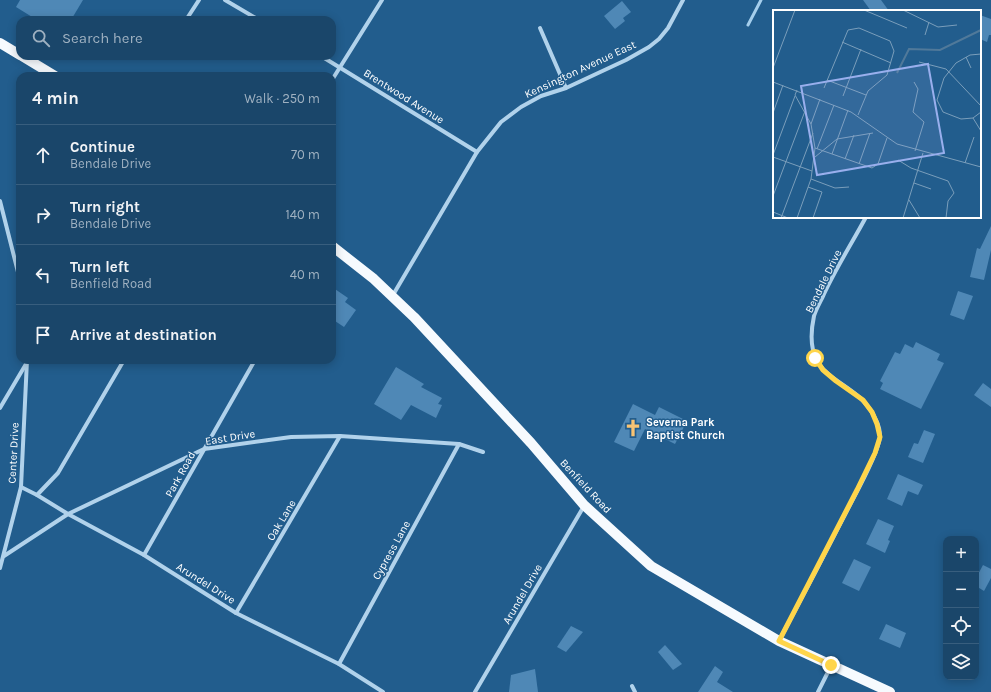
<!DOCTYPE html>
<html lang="en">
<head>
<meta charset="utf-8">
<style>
  :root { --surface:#1a466a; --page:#234d70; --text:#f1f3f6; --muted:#9fb1c1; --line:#385e7e }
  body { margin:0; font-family:Karla,sans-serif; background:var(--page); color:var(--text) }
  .controls { position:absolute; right:12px; bottom:12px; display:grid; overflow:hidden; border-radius:8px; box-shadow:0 2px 10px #0003 }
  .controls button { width:36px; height:36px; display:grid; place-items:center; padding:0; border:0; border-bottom:1px solid var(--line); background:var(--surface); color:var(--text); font:20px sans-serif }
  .stop { position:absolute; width:12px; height:12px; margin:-9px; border:3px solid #ffd54a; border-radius:50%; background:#fff }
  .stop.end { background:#ffd54a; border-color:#fff; box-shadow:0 1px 4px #0008 }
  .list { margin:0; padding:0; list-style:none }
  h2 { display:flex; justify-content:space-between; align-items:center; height:52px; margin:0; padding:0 16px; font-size:17px }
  h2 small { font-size:13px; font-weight:400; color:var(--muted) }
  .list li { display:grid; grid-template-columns:26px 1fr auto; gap:12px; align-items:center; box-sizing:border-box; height:60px; padding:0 16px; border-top:1px solid var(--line) }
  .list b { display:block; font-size:15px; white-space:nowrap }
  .list p { margin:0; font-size:13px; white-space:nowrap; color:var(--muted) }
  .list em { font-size:13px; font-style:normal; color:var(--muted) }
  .icon { flex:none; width:22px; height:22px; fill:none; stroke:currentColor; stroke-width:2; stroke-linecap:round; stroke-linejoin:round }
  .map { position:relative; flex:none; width:991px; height:692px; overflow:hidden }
  .search { position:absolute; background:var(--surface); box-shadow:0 2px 10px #0003; left:16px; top:16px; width:320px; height:44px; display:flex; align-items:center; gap:10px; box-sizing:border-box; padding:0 14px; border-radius:12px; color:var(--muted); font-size:15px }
  .panel { position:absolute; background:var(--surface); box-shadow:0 2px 10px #0003; left:16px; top:72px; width:320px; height:292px; border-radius:12px }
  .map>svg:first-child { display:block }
</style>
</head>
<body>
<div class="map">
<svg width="991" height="692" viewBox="0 0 991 692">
  <rect width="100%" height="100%" fill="#225d8d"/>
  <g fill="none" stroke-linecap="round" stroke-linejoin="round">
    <path stroke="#a5ceec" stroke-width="3" d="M 748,25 L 761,0"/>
  </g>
  <g fill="#4f88b6">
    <path d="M 20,0 L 83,0 L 71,20 L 37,20 L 16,7 Z"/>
    <path d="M 863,0 L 881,0 L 889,11 L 871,11 Z"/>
    <path d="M 622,1 L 631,12 L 623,18 L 625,21 L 615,29 L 604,16 Z"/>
    <path d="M 980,15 L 991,19 L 991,35 L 989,35 L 987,42 L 980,39 Z"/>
    <path d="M 991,226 L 991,250 L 984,280 L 970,277 L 977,248 L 980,249 Z"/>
    <path d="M 332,287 L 348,298 L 345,302 L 356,310 L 344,327 L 332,319 Z"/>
    <path d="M 958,291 L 973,296 L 964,320 L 950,315 Z"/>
    <path d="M 916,342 L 940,354 L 937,360 L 944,363 L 921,409 L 880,389 L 883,383 L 880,381 L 895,352 L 900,354 L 905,344 L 913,348 Z"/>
    <path d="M 396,367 L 424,384 L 421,387 L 442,398 L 438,404 L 442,405 L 436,418 L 411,405 L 401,420 L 374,404 Z"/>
    <path d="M 983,383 L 991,389 L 991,407 L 974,395 Z"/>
    <path d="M 633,404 L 655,415 L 659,407 L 687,421 L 675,444 L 645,429 L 634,451 L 614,442 Z"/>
    <path d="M 924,430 L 935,434 L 923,463 L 908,457 L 914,443 L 918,444 Z"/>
    <path d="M 898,474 L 923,485 L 918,495 L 908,491 L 902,506 L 887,499 Z"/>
    <path d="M 878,519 L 894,526 L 888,540 L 890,541 L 885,553 L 866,544 Z"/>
    <path d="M 854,559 L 871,567 L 859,591 L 842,583 Z"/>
    <path d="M 983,565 L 991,569 L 991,578 L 984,591 L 976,586 L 976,578 Z"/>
    <path d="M 886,624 L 906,633 L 900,648 L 879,639 Z"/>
    <path d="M 571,626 L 583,632 L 566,652 L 557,647 Z"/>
    <path d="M 665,645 L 682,664 L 673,670 L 658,652 Z"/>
    <path d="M 715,666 L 723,672 L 717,682 L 733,692 L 698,692 Z"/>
    <path d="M 535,669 L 538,692 L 509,692 L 511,675 Z"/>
  </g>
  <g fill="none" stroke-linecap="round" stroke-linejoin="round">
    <g stroke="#b1d2eb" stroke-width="4">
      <path d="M 225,0 L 259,20"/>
      <path d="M 186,20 L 199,0"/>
      <path d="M 540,28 L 566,88"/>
      <path d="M 321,56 L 477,152"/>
      <path d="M 332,80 L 382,0"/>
      <path d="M 0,201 L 20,280"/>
      <path d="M 393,295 L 477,152 L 501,122 L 521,107 L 541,96 L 566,88 L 626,60 L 649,47 L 659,39 L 668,28 L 683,0"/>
      <path d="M 0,408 L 26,364"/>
      <path d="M 21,487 L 37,495 L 68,514 L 144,555 L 236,613 L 339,664 L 383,692"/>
      <path d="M 37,495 L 58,473 L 124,360"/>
      <path d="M 144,555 L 255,360"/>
      <path d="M 4,556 L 68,514 L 204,449 L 291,437 L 340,436 L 459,444 L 483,452"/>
      <path d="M 0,568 L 21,487 L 27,360"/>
      <path d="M 236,613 L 340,436"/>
      <path d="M 779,641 C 804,594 828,548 852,501 C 860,486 878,453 880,437 C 880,432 878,424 876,420 C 856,374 799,386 814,316 C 816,309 821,301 824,294 C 836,268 852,243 866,217"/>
      <path d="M 339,664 L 459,444"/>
      <path d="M 632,686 L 635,692"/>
      <path d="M 475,692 L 584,506"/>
      <path d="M 818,692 L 831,666"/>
    </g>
    <g stroke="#f6fafe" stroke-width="10">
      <path d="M 0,43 L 20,55"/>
      <path d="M 22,56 L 55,76"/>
      <path d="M 332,246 L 374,279 L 414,317 L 531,443 L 584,505 L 651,566 L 779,641 L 890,692"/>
    </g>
  </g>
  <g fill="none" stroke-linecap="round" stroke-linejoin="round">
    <path stroke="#ffd54a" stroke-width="5" d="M 815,358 L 823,370 L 836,381 L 863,400 L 872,412 L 877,424 L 880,437 L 875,453 L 857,490 L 779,641 L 831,665"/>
  </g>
  <defs>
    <g id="church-bare" transform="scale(1.38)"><path d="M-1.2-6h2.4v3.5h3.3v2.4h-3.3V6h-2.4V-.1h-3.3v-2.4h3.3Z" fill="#f7c374" stroke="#225d8d" stroke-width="2.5" paint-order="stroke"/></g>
  </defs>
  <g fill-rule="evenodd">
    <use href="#church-bare" x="633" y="428"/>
  </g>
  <g text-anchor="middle" stroke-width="3" stroke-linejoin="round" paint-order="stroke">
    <g font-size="11" fill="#fff" stroke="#225d8d">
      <text transform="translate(580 69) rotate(-25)" y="4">Kensington Avenue East</text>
      <text transform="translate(404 96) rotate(32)" y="4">Brentwood Avenue</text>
      <text transform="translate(823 281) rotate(-64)" y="4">Bendale Drive</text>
      <text transform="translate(230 437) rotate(-9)" y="4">East Drive</text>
      <text transform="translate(13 453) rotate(-87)" y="4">Center Drive</text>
      <text transform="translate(180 474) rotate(-61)" y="4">Park Road</text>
      <text transform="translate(586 486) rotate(47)" y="4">Benfield Road</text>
      <text transform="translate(281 520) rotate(-59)" y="4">Oak Lane</text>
      <text transform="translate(391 550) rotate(-61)" y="4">Cypress Lane</text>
      <text transform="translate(206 583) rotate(32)" y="4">Arundel Drive</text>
      <text transform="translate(522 594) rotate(-60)" y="4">Arundel Drive</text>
    </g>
    <g font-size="11" font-weight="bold" fill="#fff" stroke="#225d8d" text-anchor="start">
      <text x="646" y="426">Severna Park<tspan x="646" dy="13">Baptist Church</tspan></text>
    </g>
  </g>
  <g transform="translate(773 10)">
    <rect width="208" height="208" fill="#225d8d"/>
    <path fill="none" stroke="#50799a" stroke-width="2" d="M 124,63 L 136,39 L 167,40 L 208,20"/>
    <path fill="none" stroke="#7a9ebb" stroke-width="1" d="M 91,0 L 134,18M 130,0 L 165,17 L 184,15M 152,25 L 156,12M 69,32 L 118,53M 208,44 L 197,45 L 183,53 L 171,68 L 164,90 L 170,102 L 188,109 L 200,108 L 208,102M 193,47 L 198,58M 146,52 L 173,59 L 208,96M 0,58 L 22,0M 54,70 L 93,85M 0,72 L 78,102 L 124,134 L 208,157M 141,72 L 145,79 L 140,102 L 151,112 L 142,141M 51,78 L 75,20 L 86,18 L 117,31 L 121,41 L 114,65 L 95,81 L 85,105M 24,80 L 22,85 L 38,114 L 42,138 L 38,169 L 24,208M 70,86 L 88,39M 0,103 L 10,75M 200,108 L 208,121M 38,114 L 47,89M 42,138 L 99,158 L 105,154 L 114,128M 44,139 L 61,95M 59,144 L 75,100M 0,145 L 22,86M 0,147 L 39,161M 42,147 L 64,129 L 100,123M 72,149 L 81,125M 125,150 L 138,158 L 175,171 L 181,183 L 175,191 L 173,208M 192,153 L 201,127M 86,154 L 97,123M 38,169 L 62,178 L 76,177M 141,173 L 158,179M 35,177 L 49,182 L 40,208M 0,186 L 32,101M 136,190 L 147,208M 0,202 L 15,208M 8,208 L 40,123M 130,208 L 150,143"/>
    <path fill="#99afed" fill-opacity="0.15" stroke="#99afed" stroke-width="2" d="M 155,54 L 171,143 L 44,165 L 28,76 Z"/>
    <rect width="208" height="208" fill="none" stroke="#fff" stroke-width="2"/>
  </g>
</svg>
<div class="controls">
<button>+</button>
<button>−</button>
<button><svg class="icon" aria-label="locate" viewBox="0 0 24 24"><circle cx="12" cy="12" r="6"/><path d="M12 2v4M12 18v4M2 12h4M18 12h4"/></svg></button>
<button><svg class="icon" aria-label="layers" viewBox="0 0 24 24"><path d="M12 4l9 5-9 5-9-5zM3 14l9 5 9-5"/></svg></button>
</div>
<div class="stop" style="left:815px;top:358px"></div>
<div class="stop end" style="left:831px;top:665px"></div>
<div class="search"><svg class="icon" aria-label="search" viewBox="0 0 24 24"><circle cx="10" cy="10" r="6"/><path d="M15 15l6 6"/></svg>Search here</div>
<section class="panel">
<h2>4 min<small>Walk · 250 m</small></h2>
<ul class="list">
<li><svg class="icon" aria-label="ahead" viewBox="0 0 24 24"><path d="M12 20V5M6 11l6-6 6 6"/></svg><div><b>Continue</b><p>Bendale Drive</p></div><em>70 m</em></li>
<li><svg class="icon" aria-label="right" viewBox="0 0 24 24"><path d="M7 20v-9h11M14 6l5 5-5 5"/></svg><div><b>Turn right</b><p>Bendale Drive</p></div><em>140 m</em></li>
<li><svg class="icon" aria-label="left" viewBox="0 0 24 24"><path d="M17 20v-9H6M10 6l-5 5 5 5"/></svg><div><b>Turn left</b><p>Benfield Road</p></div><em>40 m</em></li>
<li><svg class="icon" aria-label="arrive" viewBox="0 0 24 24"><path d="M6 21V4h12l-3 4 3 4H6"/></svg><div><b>Arrive at destination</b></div></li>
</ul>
</section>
</div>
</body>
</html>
